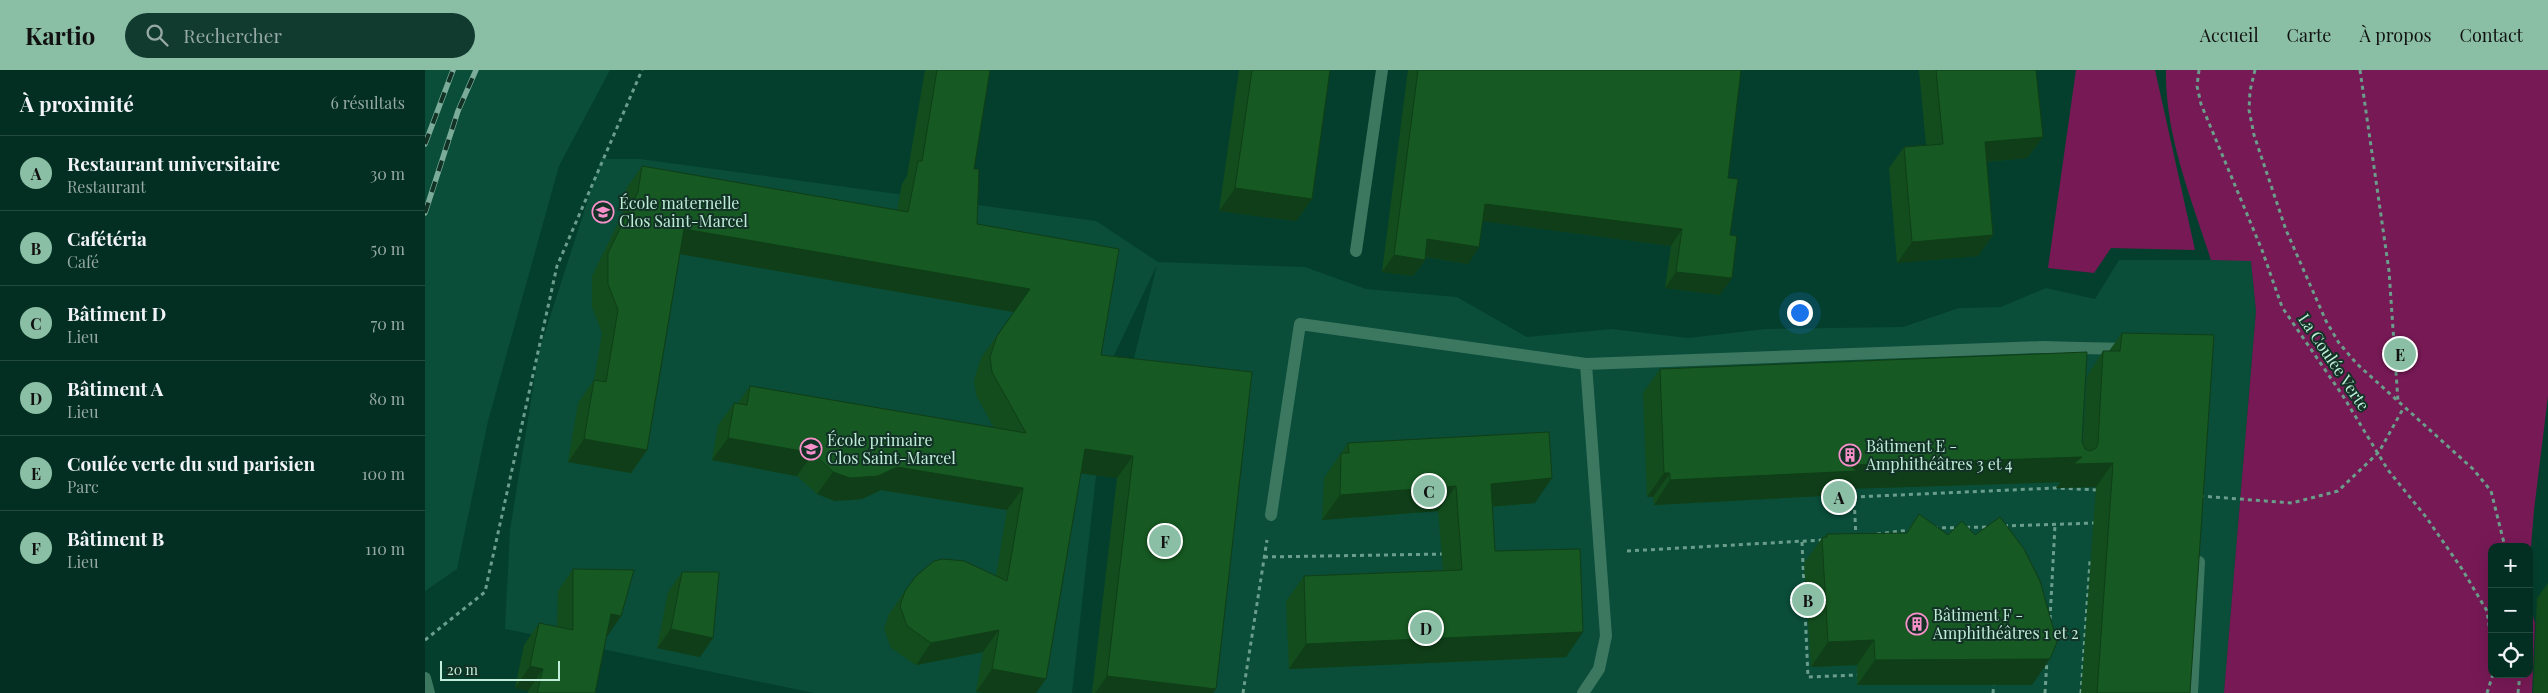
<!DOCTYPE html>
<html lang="fr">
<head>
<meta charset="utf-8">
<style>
  :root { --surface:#032f22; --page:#113b2f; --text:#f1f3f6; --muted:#97a9a5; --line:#244a40; --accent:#8abfa5 }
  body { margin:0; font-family:"Playfair Display",serif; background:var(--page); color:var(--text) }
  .controls { position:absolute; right:15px; bottom:15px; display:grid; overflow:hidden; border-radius:10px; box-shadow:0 5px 20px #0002 }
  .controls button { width:45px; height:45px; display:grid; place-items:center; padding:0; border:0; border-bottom:1px solid var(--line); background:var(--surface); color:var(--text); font:25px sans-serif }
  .scale { position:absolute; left:15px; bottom:12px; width:120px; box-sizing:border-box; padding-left:5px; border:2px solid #c0edd9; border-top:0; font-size:14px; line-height:18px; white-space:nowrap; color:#c0edd9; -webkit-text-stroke:4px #123226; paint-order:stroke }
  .you { position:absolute; left:1374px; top:242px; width:18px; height:18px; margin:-12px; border:4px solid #fff; border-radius:50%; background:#1a73e8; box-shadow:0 0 0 8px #1a73e833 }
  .badge { display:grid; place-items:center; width:32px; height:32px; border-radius:50%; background:var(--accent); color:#111; font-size:16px; font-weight:700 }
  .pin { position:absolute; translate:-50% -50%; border:2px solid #fff; box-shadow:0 1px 5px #0006 }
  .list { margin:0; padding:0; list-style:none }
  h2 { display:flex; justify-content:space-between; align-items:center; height:65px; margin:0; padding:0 20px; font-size:21px }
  h2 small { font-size:16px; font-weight:400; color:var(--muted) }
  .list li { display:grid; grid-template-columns:32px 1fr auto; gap:15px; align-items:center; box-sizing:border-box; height:75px; padding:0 20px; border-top:1px solid var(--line) }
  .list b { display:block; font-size:19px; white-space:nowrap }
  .list p { margin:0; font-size:16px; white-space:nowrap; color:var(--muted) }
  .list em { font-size:16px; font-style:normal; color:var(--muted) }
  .icon { flex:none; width:28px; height:28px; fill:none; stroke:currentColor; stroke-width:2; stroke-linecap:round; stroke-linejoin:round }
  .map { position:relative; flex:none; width:2123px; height:623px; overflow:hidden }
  header { display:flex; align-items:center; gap:30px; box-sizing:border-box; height:70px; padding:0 25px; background:var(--accent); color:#111 }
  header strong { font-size:24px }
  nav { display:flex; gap:28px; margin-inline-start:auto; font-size:18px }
  .search { width:350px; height:45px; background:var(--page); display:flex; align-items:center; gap:12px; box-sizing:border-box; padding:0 18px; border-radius:28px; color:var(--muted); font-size:19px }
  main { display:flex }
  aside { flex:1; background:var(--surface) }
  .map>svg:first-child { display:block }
</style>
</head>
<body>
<header>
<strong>Kartio</strong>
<div class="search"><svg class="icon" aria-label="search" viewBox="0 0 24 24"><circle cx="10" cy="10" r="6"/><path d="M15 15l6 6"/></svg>Rechercher</div>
<nav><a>Accueil</a><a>Carte</a><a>À propos</a><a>Contact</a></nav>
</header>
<main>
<aside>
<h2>À proximité<small>6 résultats</small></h2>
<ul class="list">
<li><span class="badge">A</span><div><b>Restaurant universitaire</b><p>Restaurant</p></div><em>30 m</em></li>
<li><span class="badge">B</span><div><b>Cafétéria</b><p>Café</p></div><em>50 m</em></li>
<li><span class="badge">C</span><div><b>Bâtiment D</b><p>Lieu</p></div><em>70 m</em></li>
<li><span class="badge">D</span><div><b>Bâtiment A</b><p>Lieu</p></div><em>80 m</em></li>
<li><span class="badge">E</span><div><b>Coulée verte du sud parisien</b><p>Parc</p></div><em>100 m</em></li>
<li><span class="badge">F</span><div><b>Bâtiment B</b><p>Lieu</p></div><em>110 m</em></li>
</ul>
</aside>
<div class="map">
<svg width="2123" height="623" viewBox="0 0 2123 623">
  <rect width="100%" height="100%" fill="#043f2d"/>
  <g fill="#0a4d39">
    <path d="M 0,0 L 185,0 L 134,96 L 63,351 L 32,499 L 0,521 Z"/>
    <path d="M 176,89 L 215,89 L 671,151 L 733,192 L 880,197 L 941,219 L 1032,227 L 1102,267 L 1187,259 L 1263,268 L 1341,259 L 1478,257 L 1534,238 L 1576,237 L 1621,218 L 1670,229 L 1694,190 L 1826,190 L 1831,241 L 1799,623 L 669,623 L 703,312 L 732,195 L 683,298 L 647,623 L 389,623 L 80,559 L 85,460 L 114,281 Z"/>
  </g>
  <g fill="#771955">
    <path d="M 1651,0 L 1730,0 L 1770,180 L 1686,178 L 1669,203 L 1623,198 Z"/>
    <path d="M 1741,0 L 2123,0 L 2123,326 L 2109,440 L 2104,501 L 2104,477 L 2067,477 L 2067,604 L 2104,604 L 2104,532 L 2110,553 L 2107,623 L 1799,623 L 1831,241 L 1826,191 L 1786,190 C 1766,127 1740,66 1741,0 Z"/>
  </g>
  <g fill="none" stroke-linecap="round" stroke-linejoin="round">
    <g stroke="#6a9e8b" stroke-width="3" stroke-dasharray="4 4" stroke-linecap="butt">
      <path d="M 1774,0 L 1772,16 L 1776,34 L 1837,180 L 1857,237 L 1918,326 L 1963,400 L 2001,447 L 2037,499 L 2062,541 L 2067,575"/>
      <path d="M 1830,0 L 1825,21 L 1824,40 L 1829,65 L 1861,160 L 1901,251 L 1914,273 L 1932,294 L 2048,399 L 2066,421 L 2080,477"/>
      <path d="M 1935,0 L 1964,201 L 1973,331"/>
      <path d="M 1775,426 L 1867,433 L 1913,421 L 1954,382 L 1979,337"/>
      <path d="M 1579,456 L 1670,453"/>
      <path d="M 1509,458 L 1565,457"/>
      <path d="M 1452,464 L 1485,460"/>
      <path d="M 1431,468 L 1429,427 L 1630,418 L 1674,420"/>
      <path d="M 1377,472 L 1383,607 L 1432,605"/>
      <path d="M 1202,481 L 1398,470"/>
      <path d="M 839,487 L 1019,484"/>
      <path d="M 1625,549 L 1630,455"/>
      <path d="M 0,570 L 60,522 L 132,196 L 217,0"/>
      <path d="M 818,623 L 842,470"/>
      <path d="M 1568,623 L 1569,611"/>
      <path d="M 1620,623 L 1622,590"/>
      <path d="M 1656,623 L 1665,491"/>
      <path d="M 2062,623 L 2068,604"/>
      <path d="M 2093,623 L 2095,604"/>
    </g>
    <g stroke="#3c7760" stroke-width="12">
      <path d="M 931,181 L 957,0"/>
      <path d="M 1655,278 L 1703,279"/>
      <path d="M 846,445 L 875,254 L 1161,294"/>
      <path d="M 1158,623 L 1174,599 L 1181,566 L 1161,294 L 1618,277 L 1655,278 L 1654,298"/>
      <path d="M 1767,623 L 1774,492"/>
    </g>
    <path stroke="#3c7760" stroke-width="12" d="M 0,608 L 4,623"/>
    <g stroke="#7aac99" stroke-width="5.5">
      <g id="rail">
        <path d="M 0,74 L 28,0"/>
        <path d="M 0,143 L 33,41 L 51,0"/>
      </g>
    </g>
    <use href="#rail" stroke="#123226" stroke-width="4" stroke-dasharray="11" stroke-linecap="butt"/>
  </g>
  <g fill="#134d1d">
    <path d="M 500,0 L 565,0 L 549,99 L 552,154 L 676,285 L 791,619 L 788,623 L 667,623 L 692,408 L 656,403 L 621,609 L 551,622 L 558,582 L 491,595 L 466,578 L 459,559 L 464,544 L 480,521 L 571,506 L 582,440 L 456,420 L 437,429 L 410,431 L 392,424 L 372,406 L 287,390 L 293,355 L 309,333 L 313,333 L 325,316 L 569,358 L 551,325 L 549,310 L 556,288 L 589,242 L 255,184 L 222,380 L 206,403 L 143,392 L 153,333 L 169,310 L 177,263 L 167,237 L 167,206 L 197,145 L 201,119 L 217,96 L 472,140 L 477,114 L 482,106 Z"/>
    <path d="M 814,0 L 905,0 L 887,129 L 871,151 L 794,141 Z"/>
    <path d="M 983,0 L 1316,0 L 1303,108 L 1295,225 L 1240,218 L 1246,176 L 1058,151 L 1043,194 L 1000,187 L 1000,190 L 988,206 L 957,202 Z"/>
    <path d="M 1494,0 L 1611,0 L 1618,67 L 1602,88 L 1562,92 L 1568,165 L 1553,186 L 1472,193 L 1464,98 L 1479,77 L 1501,75 Z"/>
    <path d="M 1697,263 L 1765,623 L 1656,623 L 1671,417 L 1631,418 L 1636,412 L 1420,419 L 1416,425 L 1229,435 L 1228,427 L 1222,427 L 1218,323 L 1235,299 L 1657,372 L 1658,374 L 1662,306 L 1678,281 L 1684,281 Z"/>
    <path d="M 923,373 L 1110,433 L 1067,437 L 1070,481 L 1141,587 L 864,599 L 861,531 L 879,506 L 1018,500 L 1013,441 L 897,450 L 899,408 Z"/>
    <path d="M 1494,444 L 1607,615 L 1432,615 L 1432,595 L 1386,597 L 1379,493 L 1397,468 L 1399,467 L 1402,464 L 1481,463 Z"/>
    <path d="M 148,499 L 196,546 L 181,567 L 170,623 L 103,623 L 103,621 L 90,618 L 99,575 L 114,553 L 132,557 L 133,521 Z"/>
    <path d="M 257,502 L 288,568 L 275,587 L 232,578 L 243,522 Z"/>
    <path d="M 2123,513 L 2123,623 L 2108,623 L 2112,528 Z"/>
  </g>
  <g fill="#0f3e18">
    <path d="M 1618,67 L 1602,88 L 1545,93 L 1560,72 Z"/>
    <path d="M 810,118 L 887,129 L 871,151 L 794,141 Z"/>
    <path d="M 1060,134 L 1257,159 L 1246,176 L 1049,150 Z"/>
    <path d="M 259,159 L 605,219 L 589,242 L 243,182 Z"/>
    <path d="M 1568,165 L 1553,186 L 1472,193 L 1487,172 Z"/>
    <path d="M 1002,169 L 1054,177 L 1043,194 L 991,185 Z"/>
    <path d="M 969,185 L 1000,190 L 988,206 L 957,202 Z"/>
    <path d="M 1251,202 L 1307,208 L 1295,225 L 1240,218 Z"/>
    <path d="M 303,368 L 388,383 L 372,406 L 287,390 Z"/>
    <path d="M 159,369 L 222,380 L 206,403 L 143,392 Z"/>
    <path d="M 660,379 L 708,386 L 692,408 L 644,402 Z"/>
    <path d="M 1657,387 L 1688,393 L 1671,417 L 1631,418 L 1636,412 L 1420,419 L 1416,425 L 1229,435 L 1245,410 L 1424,395 Z"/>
    <path d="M 472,397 L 598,418 L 582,440 L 456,420 L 437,429 L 410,431 L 392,424 L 408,402 Z"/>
    <path d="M 1239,403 L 1245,403 L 1228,427 L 1222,427 Z"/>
    <path d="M 1127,408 L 1110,433 L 1049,438 L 1066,414 Z"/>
    <path d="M 1031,416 L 1013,441 L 897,450 L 915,425 Z"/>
    <path d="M 186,544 L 196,546 L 181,568 Z"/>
    <path d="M 246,559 L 288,568 L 275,587 L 232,578 Z"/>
    <path d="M 574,560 L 558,582 L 491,595 L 506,573 Z"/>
    <path d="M 1158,562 L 1141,587 L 864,599 L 881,574 Z"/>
    <path d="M 1449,570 L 1432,595 L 1386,597 L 1403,572 Z"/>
    <path d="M 1625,589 L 1607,615 L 1432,615 L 1450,590 Z"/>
    <path d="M 105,596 L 118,599 L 103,621 L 90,618 Z"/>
    <path d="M 567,599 L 621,609 L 611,623 L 559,623 L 551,622 Z"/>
    <path d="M 682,606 L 791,619 L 788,623 L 670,623 Z"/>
  </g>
  <g fill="#165922" stroke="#0f3e18">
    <path d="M 512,0 L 565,0 L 549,99 L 554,99 L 552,154 L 694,179 L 676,285 L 827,302 L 791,619 L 682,606 L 708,386 L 660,379 L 621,609 L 567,599 L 574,560 L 506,573 L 482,556 L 475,536 L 480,521 L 491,506 L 509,491 L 518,489 L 539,491 L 582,511 L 598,418 L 472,397 L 453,406 L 425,408 L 408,402 L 388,383 L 303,368 L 309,333 L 322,335 L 325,316 L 601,363 L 567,302 L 565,287 L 572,266 L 605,219 L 259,159 L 222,380 L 159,369 L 169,310 L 181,312 L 193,240 L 183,214 L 183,183 L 213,122 L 217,96 L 483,142 L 493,91 L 497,91 Z"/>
    <path d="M 827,0 L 905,0 L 887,129 L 810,118 Z"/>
    <path d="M 993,0 L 1316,0 L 1303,108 L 1313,109 L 1305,165 L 1312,166 L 1307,208 L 1251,202 L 1257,159 L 1060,134 L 1054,177 L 1002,169 L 1000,190 L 969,185 Z"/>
    <path d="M 1511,0 L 1611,0 L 1618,67 L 1560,72 L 1568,165 L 1487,172 L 1479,77 L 1518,74 Z"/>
    <path d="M 1697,263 L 1789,265 L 1765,623 L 1672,623 L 1688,393 L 1648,394 L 1657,387 L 1424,395 L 1432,401 L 1245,410 L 1245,403 L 1239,403 L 1235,299 L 1662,282 L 1657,372 L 1660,379 L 1665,381 L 1671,378 L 1673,373 L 1678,281 L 1695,281 Z"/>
    <path d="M 1124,362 L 1127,408 L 1066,414 L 1070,481 L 1155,479 L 1158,562 L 881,574 L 879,506 L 1037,500 L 1031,416 L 915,425 L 916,383 L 924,383 L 923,373 Z"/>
    <path d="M 1494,444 L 1523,465 L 1537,451 L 1550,465 L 1575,447 L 1599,479 L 1615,511 L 1632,572 L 1625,589 L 1450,590 L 1449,570 L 1403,572 L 1397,468 L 1402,467 L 1402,464 L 1482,463 Z"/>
    <path d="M 148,499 L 209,500 L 196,546 L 186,544 L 170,623 L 112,623 L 118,599 L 105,596 L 114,553 L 148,560 Z"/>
    <path d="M 257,502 L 294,502 L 288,568 L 246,559 Z"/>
  </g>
  <defs>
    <g id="school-ring" transform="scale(1.125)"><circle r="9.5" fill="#123226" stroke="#f890ca" stroke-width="1.5"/><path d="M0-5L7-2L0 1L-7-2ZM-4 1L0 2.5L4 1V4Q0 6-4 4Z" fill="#f890ca"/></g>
    <g id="building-ring" transform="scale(1.125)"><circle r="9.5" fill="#123226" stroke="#f890ca" stroke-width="1.5"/><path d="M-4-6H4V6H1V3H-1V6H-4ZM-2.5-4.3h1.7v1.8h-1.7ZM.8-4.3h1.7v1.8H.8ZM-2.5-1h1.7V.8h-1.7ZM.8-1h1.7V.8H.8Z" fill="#f890ca"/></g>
  </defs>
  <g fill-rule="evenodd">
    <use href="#school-ring" x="178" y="142"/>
    <use href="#school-ring" x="386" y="379"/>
    <use href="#building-ring" x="1425" y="385"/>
    <use href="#building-ring" x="1492" y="554"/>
  </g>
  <g text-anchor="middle" stroke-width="4" stroke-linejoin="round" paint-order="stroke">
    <g font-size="16" fill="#c0edd9" stroke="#123226" text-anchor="start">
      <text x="194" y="139">École maternelle<tspan x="194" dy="18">Clos Saint-Marcel</tspan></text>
      <text x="402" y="376">École primaire<tspan x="402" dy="18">Clos Saint-Marcel</tspan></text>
      <text x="1441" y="382">Bâtiment E -<tspan x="1441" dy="18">Amphithéâtres 3 et 4</tspan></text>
      <text x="1508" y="551">Bâtiment F -<tspan x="1508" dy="18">Amphithéâtres 1 et 2</tspan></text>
    </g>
    <g font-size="16" fill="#c0edd9" stroke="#123226">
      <text transform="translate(1909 292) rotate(56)" y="6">La Coulée Verte</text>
    </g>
  </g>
</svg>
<div class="controls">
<button>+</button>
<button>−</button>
<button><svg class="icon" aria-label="locate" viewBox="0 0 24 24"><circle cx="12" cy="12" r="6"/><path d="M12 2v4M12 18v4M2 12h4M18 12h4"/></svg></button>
</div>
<div class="scale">20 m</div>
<div class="you"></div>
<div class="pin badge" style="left:1414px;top:427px">A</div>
<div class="pin badge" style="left:1383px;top:530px">B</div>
<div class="pin badge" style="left:1004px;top:421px">C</div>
<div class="pin badge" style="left:1001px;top:558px">D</div>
<div class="pin badge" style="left:1975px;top:284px">E</div>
<div class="pin badge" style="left:740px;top:471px">F</div>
</div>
</main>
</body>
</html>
